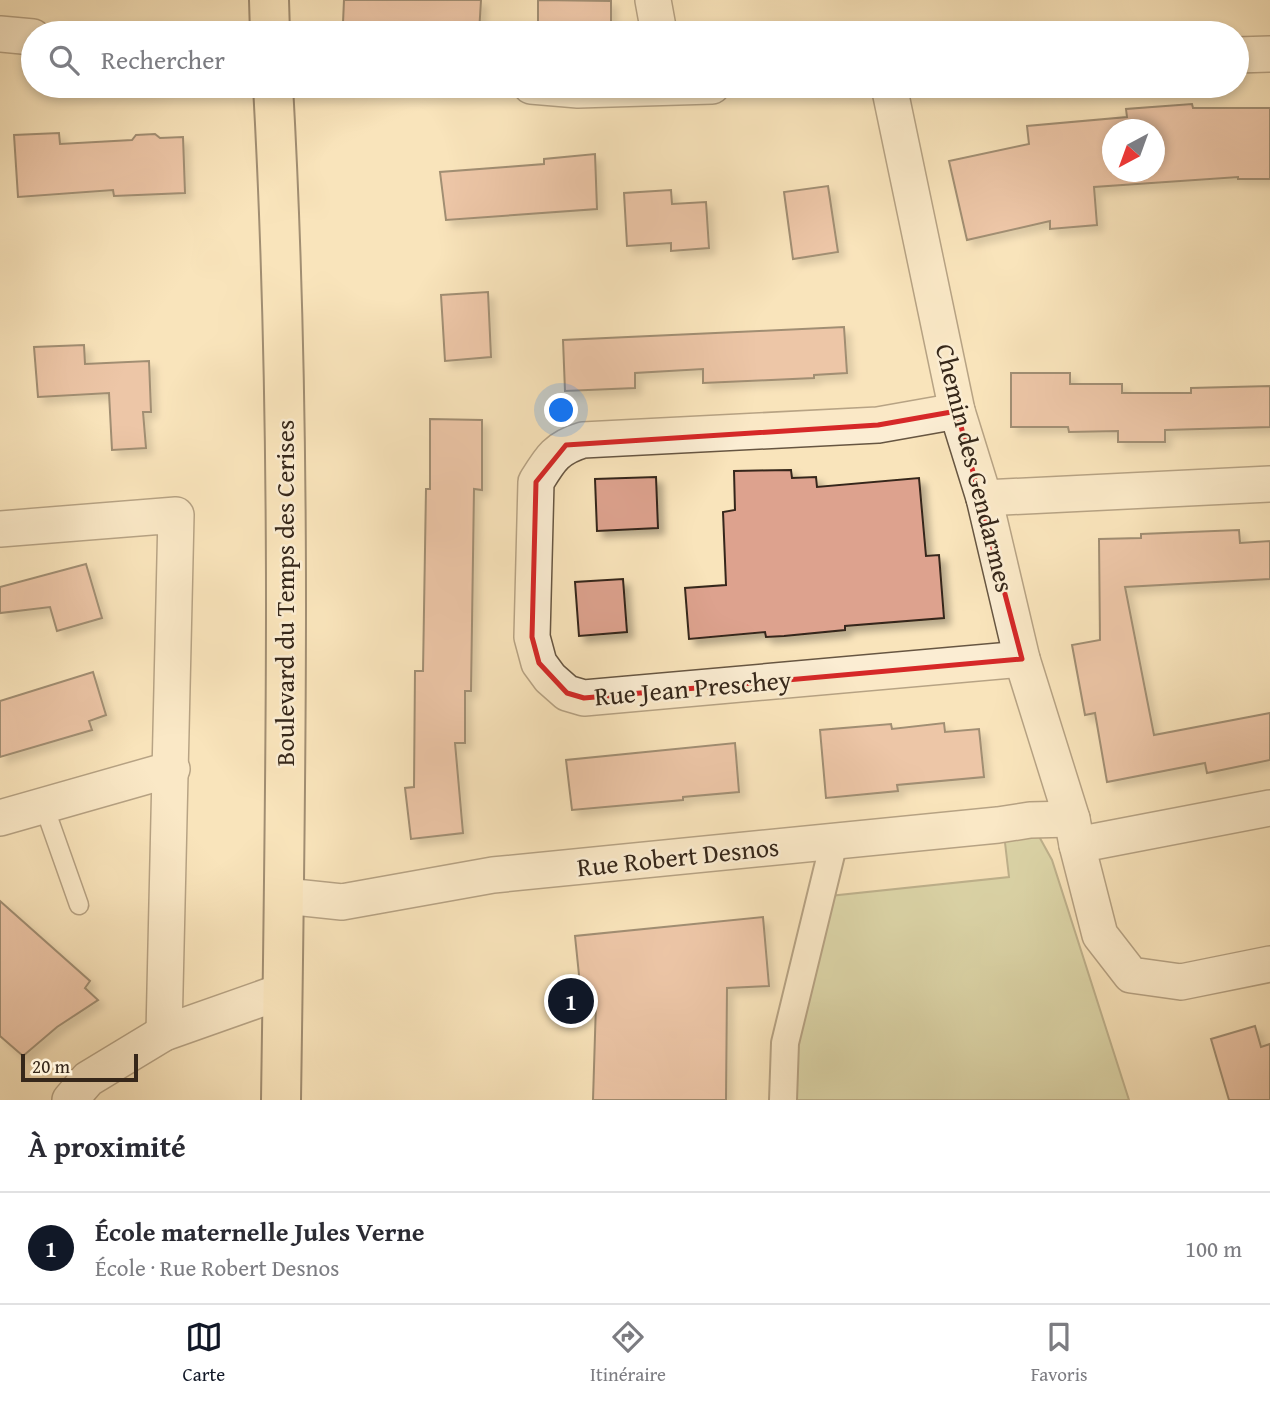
<!DOCTYPE html>
<html lang="fr">
<head>
<meta charset="utf-8">
<style>
  :root { --surface:#fff; --page:#f7f7f7; --text:#2b2b33; --muted:#7c7c81; --line:#e1e1e2; --accent:#111827 }
  body { margin:0; font-family:"Gentium Book Plus",serif; background:var(--page); color:var(--text) }
  .compass { position:absolute; left:1102px; top:119px; width:63px; height:63px; border-radius:50%; background:var(--surface); box-shadow:0 4px 10px #0003; rotate:221deg }
  .scale { position:absolute; left:21px; bottom:18px; width:117px; box-sizing:border-box; padding-left:7px; border:4px solid #36271a; border-top:0; font-size:19px; line-height:24px; white-space:nowrap; color:#36271a; -webkit-text-stroke:5px #fbedd3; paint-order:stroke }
  .you { position:absolute; left:562px; top:411px; width:24px; height:24px; margin:-18px; border:5px solid #fff; border-radius:50%; background:#1a73e8; box-shadow:0 0 0 10px #1a73e833 }
  .badge { display:grid; place-items:center; width:46px; height:46px; border-radius:50%; background:var(--accent); color:#fff; font-size:23px; font-weight:700 }
  .pin { position:absolute; translate:-50% -50%; border:4px solid #fff; box-shadow:0 2px 7px #0006 }
  .list { margin:0; padding:0; list-style:none }
  h2 { display:flex; justify-content:space-between; align-items:center; height:91px; margin:0; padding:0 28px; font-size:30px }
  h2 small { font-size:23px; font-weight:400; color:var(--muted) }
  .list li { display:grid; grid-template-columns:46px 1fr auto; gap:21px; align-items:center; box-sizing:border-box; height:112px; padding:0 28px; border-top:2px solid var(--line) }
  .list b { display:block; font-size:26px; white-space:nowrap }
  .list p { margin:0; font-size:23px; white-space:nowrap; color:var(--muted) }
  .list em { font-size:23px; font-style:normal; color:var(--muted) }
  .icon { flex:none; width:38px; height:38px; fill:none; stroke:currentColor; stroke-width:2; stroke-linecap:round; stroke-linejoin:round }
  .map { position:relative; flex:none; width:1270px; height:1100px; overflow:hidden }
  .search { position:absolute; background:var(--surface); box-shadow:0 4px 10px #0003; left:21px; right:21px; top:21px; height:77px; display:flex; align-items:center; gap:18px; box-sizing:border-box; padding:0 24px; border-radius:38px; color:var(--muted); font-size:26px }
  .sheet { height:203px; background:var(--surface) }
  nav { display:flex; justify-content:space-around; align-items:center; box-sizing:border-box; height:98px; border-top:2px solid var(--line); background:var(--surface); font-size:19px; color:var(--muted) }
  nav a { display:grid; justify-items:center; gap:4px }
  nav .on { color:var(--accent) }
  .map>svg:first-child { display:block }
</style>
</head>
<body>
<div class="map">
<svg width="1270" height="1100" viewBox="0 0 1270 1100">
  <defs>
    <filter id="shadow"><feDropShadow dx="6" dy="6" stdDeviation="3.5" flood-color="#0004"/></filter>
  </defs>
  <rect width="100%" height="100%" fill="#f9e4bb"/>
  <filter id="stains"><feTurbulence type="fractalNoise" baseFrequency=".00286" numOctaves="4"/><feColorMatrix values="0 0 0 0 .2 0 0 0 0 .09 0 0 0 0 .02 0 0 0 .5 -.17"/></filter>
  <radialGradient id="worn" r=".72"><stop offset=".6" stop-color="#630" stop-opacity="0"/><stop offset="1" stop-color="#630" stop-opacity=".3"/></radialGradient>
  <path fill="#bac593" stroke="#787656" stroke-width="2" d="M 1030,820 L 1052,860 L 1129,1100 L 786,1100 L 820,897 L 1009,877 L 1004,834 Z"/>
  <g fill="#dda28e" stroke="#36271a" stroke-width="2" fill-rule="evenodd" filter="url(#shadow)">
    <path d="M 344,0 L 481,0 L 479,33 L 452,33 L 343,23 Z"/>
    <path d="M 538,0 L 611,1 L 611,33 L 538,33 Z"/>
    <path d="M 1192,104 L 1193,108 L 1270,108 L 1270,179 L 1238,179 L 1238,177 L 1094,187 L 1097,225 L 1050,229 L 1050,221 L 967,240 L 949,161 L 1029,144 L 1027,126 L 1127,117 L 1126,109 ZM 1112,130 L 1154,130 L 1154,172 L 1112,172 Z"/>
    <path d="M 59,133 L 60,144 L 132,140 L 136,135 L 155,134 L 160,138 L 183,137 L 185,193 L 114,196 L 113,190 L 18,197 L 14,135 Z"/>
    <path d="M 595,154 L 597,209 L 446,220 L 440,172 L 544,164 L 544,159 Z"/>
    <path d="M 828,186 L 838,252 L 793,259 L 784,192 Z"/>
    <path d="M 671,190 L 672,204 L 706,202 L 709,248 L 671,251 L 671,243 L 627,246 L 624,193 Z"/>
    <path d="M 488,292 L 491,357 L 445,361 L 441,295 Z"/>
    <path d="M 844,327 L 847,373 L 814,375 L 814,378 L 703,383 L 703,369 L 635,373 L 635,388 L 565,391 L 563,340 Z"/>
    <path d="M 84,345 L 85,364 L 149,361 L 151,412 L 143,412 L 146,448 L 112,450 L 109,393 L 38,397 L 34,347 Z"/>
    <path d="M 1011,373 L 1070,373 L 1070,384 L 1122,384 L 1122,393 L 1191,393 L 1191,388 L 1270,386 L 1270,427 L 1165,430 L 1165,442 L 1118,442 L 1118,431 L 1069,432 L 1068,427 L 1011,427 Z"/>
    <path d="M 430,419 L 482,420 L 482,490 L 474,489 L 471,691 L 465,691 L 465,743 L 455,743 L 463,833 L 411,839 L 405,788 L 414,787 L 415,671 L 423,671 L 426,489 L 430,489 Z"/>
    <path d="M 791,470 L 792,478 L 816,477 L 817,487 L 919,478 L 926,556 L 939,555 L 944,618 L 845,626 L 845,630 L 784,636 L 766,637 L 765,632 L 689,639 L 685,588 L 726,585 L 723,512 L 735,510 L 734,471 Z"/>
    <path d="M 656,477 L 658,528 L 597,531 L 595,479 Z"/>
    <path d="M 1239,530 L 1240,543 L 1270,541 L 1270,579 L 1125,587 L 1154,735 L 1270,713 L 1270,760 L 1207,773 L 1205,763 L 1107,782 L 1095,713 L 1085,715 L 1072,645 L 1100,640 L 1099,539 L 1141,538 L 1141,534 Z"/>
    <path d="M 86,564 L 102,618 L 57,631 L 50,607 L 0,613 L 0,587 Z"/>
    <path d="M 623,579 L 627,632 L 579,636 L 575,582 Z"/>
    <path d="M 93,672 L 106,715 L 89,721 L 92,730 L 0,757 L 0,701 Z"/>
    <path d="M 944,723 L 945,732 L 979,729 L 984,777 L 897,785 L 898,791 L 826,798 L 820,730 L 891,724 L 892,729 Z"/>
    <path d="M 735,743 L 739,792 L 683,797 L 683,800 L 572,810 L 566,760 Z"/>
    <path d="M 0,901 L 90,981 L 85,988 L 98,1000 L 57,1027 L 23,1056 L 0,1036 Z"/>
    <path d="M 763,917 L 769,986 L 727,988 L 726,1100 L 593,1100 L 596,1003 L 582,1004 L 575,936 Z"/>
    <path d="M 1255,1026 L 1261,1047 L 1270,1044 L 1270,1100 L 1229,1100 L 1211,1039 Z"/>
  </g>
  <g fill="none" stroke-linecap="round" stroke-linejoin="round">
    <g stroke="#675642" stroke-width="21">
      <path id="service" d="M 44,806 L 79,905"/>
    </g>
    <g stroke="#675642" stroke-width="30">
      <path id="pedestrian" d="M 783,1100 L 785,1043 L 834,842"/>
    </g>
    <g stroke="#675642" stroke-width="38">
      <g id="minor">
        <path d="M 653,0 L 659,33"/>
        <path d="M 0,34 L 33,37"/>
        <path d="M 1237,55 L 1270,54"/>
        <path d="M 531,86 L 578,90 L 712,86"/>
        <path d="M 889,86 L 957,411 L 984,498 L 1022,659 L 1072,819 L 1077,845 L 1100,935 L 1131,975 L 1181,982 L 1270,964"/>
        <path d="M 957,411 L 878,425 L 583,440 C 556,448 550,459 536,482 L 532,637 L 539,663 L 550,678 L 567,693 L 584,698 L 1022,659"/>
        <path d="M 984,498 L 1270,484"/>
        <path d="M 0,529 L 176,515 L 164,1033"/>
        <path d="M 0,818 L 172,769"/>
        <path d="M 1077,845 L 1270,808"/>
        <path d="M 285,896 L 342,902 L 493,875 L 998,825 L 1030,820 L 1072,819"/>
        <path d="M 70,1100 L 88,1079 L 164,1033 L 283,991"/>
      </g>
    </g>
    <g stroke="#36271a" stroke-width="42">
      <g id="primary">
        <path d="M 269,0 L 270,33"/>
        <path d="M 273,86 C 292,424 286,762 281,1100"/>
      </g>
    </g>
    <use href="#service" stroke="#fbedd3" stroke-width="18"/>
    <use href="#pedestrian" stroke="#fbedd3" stroke-width="26"/>
    <use href="#minor" stroke="#fbedd3" stroke-width="35"/>
    <use href="#primary" stroke="#f9e4bb" stroke-width="38"/>
  </g>
  <path d="M0 0H1270V1100H0ZM 957,411 L 1022,659 L 584,698 L 567,693 L 539,663 L 532,637 L 536,482 L 566,445 L 878,425 Z" fill="#f9e4bb" fill-opacity=".55" fill-rule="evenodd"/>
  <path fill="none" stroke="#d62828" stroke-width="5" stroke-linejoin="round" d="M 957,411 L 1022,659 L 584,698 L 567,693 L 539,663 L 532,637 L 536,482 L 566,445 L 878,425 Z"/>
  <g text-anchor="middle" stroke-width="5" stroke-linejoin="round" paint-order="stroke">
    <g font-size="26" fill="#36271a" stroke="#fbedd3">
      <text transform="translate(975 468) rotate(76)" y="9">Chemin des Gendarmes</text>
      <text transform="translate(285 593) rotate(-90)" y="9">Boulevard du Temps des Cerises</text>
      <text transform="translate(693 688) rotate(-5)" y="9">Rue Jean Preschey</text>
      <text transform="translate(678 857) rotate(-6)" y="9">Rue Robert Desnos</text>
    </g>
  </g>
  <rect width="100%" height="100%" filter="url(#stains)"/>
  <rect width="100%" height="100%" fill="url(#worn)"/>
</svg>
<svg class="compass" viewBox="-18 -18 36 36"><path d="M0-13l5 13h-10z" fill="#e53935"/><path d="M0 13l5-13h-10z" fill="#7c7c81"/></svg>
<div class="scale">20 m</div>
<div class="you"></div>
<div class="pin badge" style="left:571px;top:1001px">1</div>
<div class="search"><svg class="icon" aria-label="search" viewBox="0 0 24 24"><circle cx="10" cy="10" r="6"/><path d="M15 15l6 6"/></svg>Rechercher</div>
</div>
<section class="sheet">
<h2>À proximité<small></small></h2>
<ul class="list">
<li><span class="badge">1</span><div><b>École maternelle Jules Verne</b><p>École · Rue Robert Desnos</p></div><em>100 m</em></li>
</ul>
</section>
<nav>
<a class="on"><svg class="icon" aria-label="map" viewBox="0 0 24 24"><path d="M3 6l6-2 6 2 6-2v14l-6 2-6-2-6 2zM9 4v14M15 6v14"/></svg>Carte</a>
<a><svg class="icon" aria-label="directions" viewBox="0 0 24 24"><path d="M12 3l9 9-9 9-9-9zM9 14v-3h6M13 9l2 2-2 2"/></svg>Itinéraire</a>
<a><svg class="icon" aria-label="saved" viewBox="0 0 24 24"><path d="M7 4h10v16l-5-4-5 4z"/></svg>Favoris</a>
</nav>
</body>
</html>
